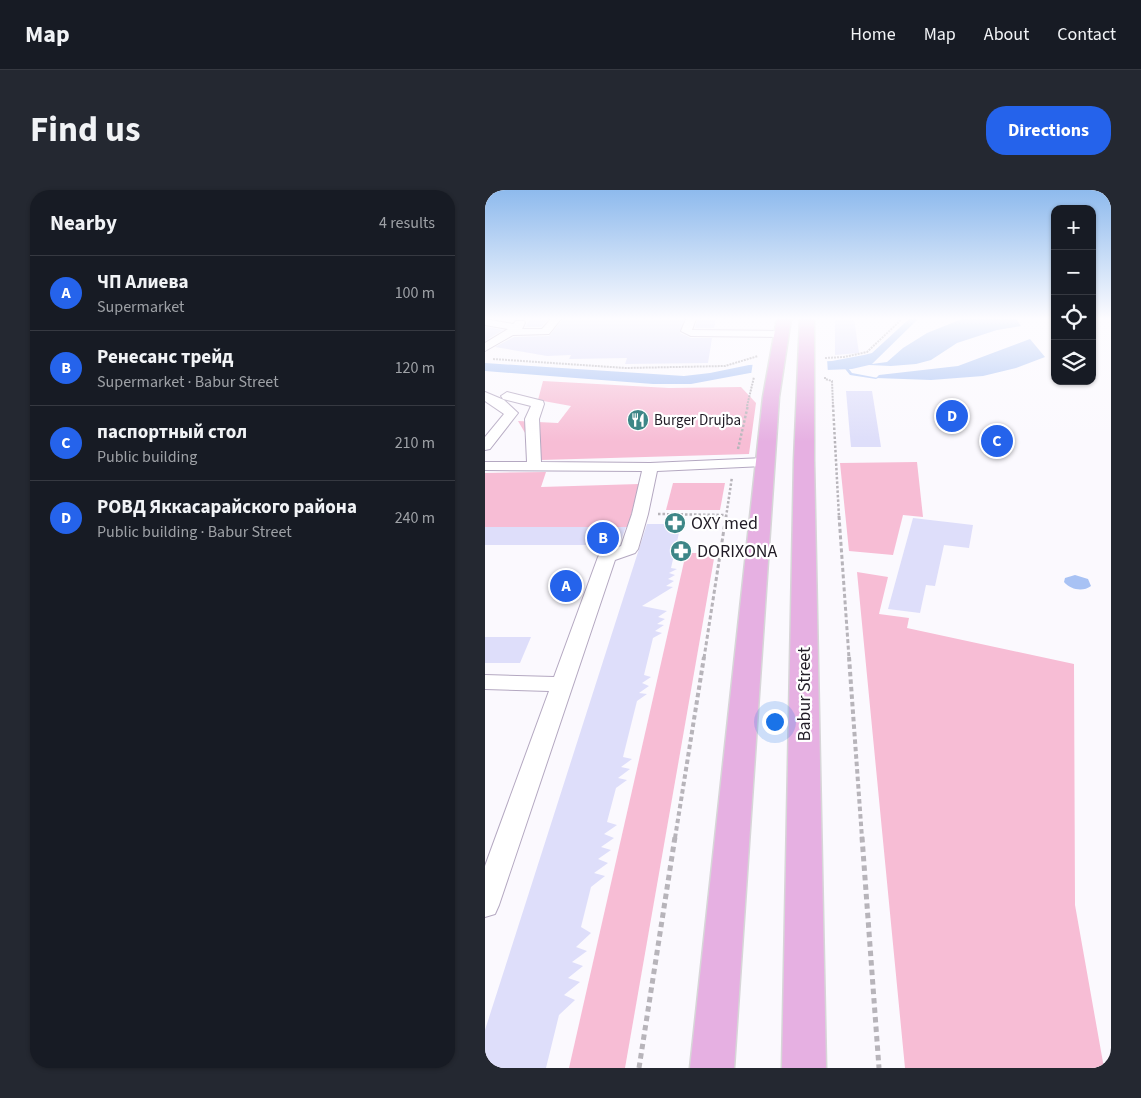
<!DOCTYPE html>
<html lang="en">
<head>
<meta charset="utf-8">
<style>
  :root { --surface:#171b24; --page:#242831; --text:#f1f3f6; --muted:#9ea1a6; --line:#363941; --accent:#2563eb }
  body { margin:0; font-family:"Source Sans 3",sans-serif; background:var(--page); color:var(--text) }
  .controls { position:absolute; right:15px; top:15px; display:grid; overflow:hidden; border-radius:10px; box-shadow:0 1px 4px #0004 }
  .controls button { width:45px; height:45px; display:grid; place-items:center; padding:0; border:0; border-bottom:1px solid var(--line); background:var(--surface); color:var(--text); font:25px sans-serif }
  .you { position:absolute; left:289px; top:531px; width:18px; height:18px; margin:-12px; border:4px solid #fff; border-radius:50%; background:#1a73e8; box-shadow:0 0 0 8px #1a73e833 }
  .badge { display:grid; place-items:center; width:32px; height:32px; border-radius:50%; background:var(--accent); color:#fff; font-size:16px; font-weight:700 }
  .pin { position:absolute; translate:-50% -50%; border:2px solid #fff; box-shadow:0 1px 5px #0006 }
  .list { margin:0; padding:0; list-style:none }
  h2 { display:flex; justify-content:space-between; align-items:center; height:65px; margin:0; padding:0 20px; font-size:21px }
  h2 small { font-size:16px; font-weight:400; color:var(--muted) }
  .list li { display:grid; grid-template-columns:32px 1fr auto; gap:15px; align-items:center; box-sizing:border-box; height:75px; padding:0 20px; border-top:1px solid var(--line) }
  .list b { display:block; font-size:19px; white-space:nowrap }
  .list p { margin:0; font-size:16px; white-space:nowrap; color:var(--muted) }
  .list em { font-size:16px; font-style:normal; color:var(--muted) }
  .icon { flex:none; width:28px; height:28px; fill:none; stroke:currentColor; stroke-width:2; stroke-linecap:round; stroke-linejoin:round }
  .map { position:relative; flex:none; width:626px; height:878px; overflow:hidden; border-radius:20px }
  header { display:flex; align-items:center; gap:30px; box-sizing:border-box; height:70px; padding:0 25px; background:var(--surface); border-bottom:1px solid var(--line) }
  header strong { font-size:24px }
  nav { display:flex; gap:28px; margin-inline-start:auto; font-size:18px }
  .intro { display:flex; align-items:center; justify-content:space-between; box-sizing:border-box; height:120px; padding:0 30px }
  h1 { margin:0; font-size:35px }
  .button { padding:12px 22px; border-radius:20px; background:var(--accent); color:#fff; font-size:18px; font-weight:700 }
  main { display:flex; gap:30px; padding:0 30px }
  aside { flex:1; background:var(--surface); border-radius:20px; box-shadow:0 1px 4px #0004 }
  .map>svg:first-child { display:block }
</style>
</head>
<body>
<header>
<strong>Map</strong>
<nav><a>Home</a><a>Map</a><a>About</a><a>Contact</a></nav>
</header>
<div class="intro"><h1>Find us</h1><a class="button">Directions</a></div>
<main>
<aside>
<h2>Nearby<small>4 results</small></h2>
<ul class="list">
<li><span class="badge">A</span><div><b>ЧП Алиева</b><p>Supermarket</p></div><em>100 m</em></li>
<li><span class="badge">B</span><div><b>Ренесанс трейд</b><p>Supermarket · Babur Street</p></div><em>120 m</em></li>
<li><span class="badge">C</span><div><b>паспортный стол</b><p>Public building</p></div><em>210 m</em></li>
<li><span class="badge">D</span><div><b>РОВД Яккасарайского района</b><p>Public building · Babur Street</p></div><em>240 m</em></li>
</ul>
</aside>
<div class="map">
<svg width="626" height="878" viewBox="0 0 626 878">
  <rect width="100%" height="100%" fill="#fbf9fe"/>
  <g fill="#f7bdd5">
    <path d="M 58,191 L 184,198 L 256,197 L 271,213 L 264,264 L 56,270 L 33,231 L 73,233 L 86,216 L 53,210 Z"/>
    <path d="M 432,272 L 438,327 L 418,325 L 408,365 L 364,361 L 355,273 Z"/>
    <path d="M 61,282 L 56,297 L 154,294 L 143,337 L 0,337 L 0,283 Z"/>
    <path d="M 188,293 L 240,293 L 235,320 L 181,320 Z"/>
    <path d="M 201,363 L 230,363 L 140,878 L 84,878 Z"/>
    <path d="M 372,382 L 403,387 L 394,424 L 424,428 L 422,438 L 589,474 L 590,715 L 619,878 L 420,878 Z"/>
  </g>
  <g fill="#a8c2f4">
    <path d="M 424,129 L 433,129 L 387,174 L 402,172 L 418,158 L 442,143 L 477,129 L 533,129 L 532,130 L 536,136 L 512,140 L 472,153 L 446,170 L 431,174 L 406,176 L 384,175 L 367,179 L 265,183 L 206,194 L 168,194 L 0,181 L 0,173 L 199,186 L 225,183 L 264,175 L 347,171 L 379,165 L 387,163 Z"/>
    <path d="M 545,149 L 560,167 L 531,178 L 498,186 L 446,190 L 391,188 L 394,185 L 473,176 Z"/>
    <path d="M 590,385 L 603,389 L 606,396 C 598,402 586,400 579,392 L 580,388 Z"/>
  </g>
  <path fill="#fbf9fe" d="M 342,169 L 343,183 L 266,185 L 268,172 Z"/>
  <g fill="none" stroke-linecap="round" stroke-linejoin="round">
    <path fill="#a8c2f4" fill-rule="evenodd" d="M 358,174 L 360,174 L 367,183 L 393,188 L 391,189 L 365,185 L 357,175 Z"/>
  </g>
  <g fill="#dedefa">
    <path d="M 46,129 L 63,129 L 56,137 L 40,137 Z"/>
    <path d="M 78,129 L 199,129 L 195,143 L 206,148 L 227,148 L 223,173 L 140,174 L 142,168 L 84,169 L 86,165 L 62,166 L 10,157 L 29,147 L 64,146 Z"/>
    <path d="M 213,129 L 231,129 L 229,138 L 210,138 Z"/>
    <path d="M 350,129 L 369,129 L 374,163 L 350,165 Z"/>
    <path d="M 0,137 L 2,137 L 18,140 L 0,151 Z"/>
    <path d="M 361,201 L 387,201 L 396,257 L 366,257 Z"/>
    <path d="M 428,328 L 488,335 L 484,358 L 459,355 L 450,396 L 441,395 L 435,423 L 403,419 Z"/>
    <path d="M 162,334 L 196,334 L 186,378 L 192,379 L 184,383 L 190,385 L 183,389 L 189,391 L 181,396 L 188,397 L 157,416 L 182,421 L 173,427 L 180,429 L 172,434 L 179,435 L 170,441 L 177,443 L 168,448 L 159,485 L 166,487 L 157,493 L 164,496 L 154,503 L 162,504 L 152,511 L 138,567 L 147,569 L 136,577 L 145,579 L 133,588 L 142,590 L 131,598 L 122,632 L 132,635 L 119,644 L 129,648 L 116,657 L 126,660 L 113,669 L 123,673 L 109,683 L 120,686 L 106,697 L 96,737 L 106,743 L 91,757 L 102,761 L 87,772 L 98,776 L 83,788 L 95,792 L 79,805 L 90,810 L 74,825 L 61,878 L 0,878 L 0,840 Z"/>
    <path d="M 0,337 L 141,337 L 134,355 L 0,355 Z"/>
    <path d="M 0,447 L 46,447 L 35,473 L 0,473 Z"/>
  </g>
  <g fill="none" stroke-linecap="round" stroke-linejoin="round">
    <g stroke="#b4a8c1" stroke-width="2">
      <g id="minor">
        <path d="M 0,129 L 28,134 L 31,131 L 39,131 L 40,133 L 37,139 L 57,139 L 66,129 L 76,129 L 64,144 L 28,145 L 0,161 L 0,153 L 23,139 L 0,135 Z"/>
        <path d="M 201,129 L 211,129 L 207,140 L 296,141 L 301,144 L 296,147 L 206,146 L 196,141 Z"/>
        <path d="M 0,202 L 19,210 L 33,223 L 5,259 L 0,260 L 0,247 L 19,224 L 0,211 Z"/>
        <path d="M 22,202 L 58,211 L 59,214 L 54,229 L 56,272 L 165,273 L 280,268 L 285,269 L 287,272 L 285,275 L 280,276 L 172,281 L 163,324 L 153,359 L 150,363 L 130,370 L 14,715 L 10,724 L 0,727 L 0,676 L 64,501 L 0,499 L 0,485 L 69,487 L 113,367 L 116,363 L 136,356 L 147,324 L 157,281 L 0,280 L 0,272 L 42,272 L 40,229 L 46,216 L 18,209 L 16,206 Z"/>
      </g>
    </g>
    <g stroke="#d7d6d8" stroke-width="3">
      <g id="major">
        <path d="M 292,129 L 306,129 L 294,207 L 249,878 L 205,878 L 278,207 Z"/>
        <path d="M 315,129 L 329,129 L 329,270 L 341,878 L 297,878 L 309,270 Z"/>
      </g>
    </g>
    <g stroke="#b7b4ba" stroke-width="2" stroke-dasharray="2 1" stroke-linecap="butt">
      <path d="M 340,168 L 359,167 L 382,162 L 417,129"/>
      <path d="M 8,169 L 141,178 L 240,176 L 273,166"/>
      <path d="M 340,187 L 340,189 L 347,191 L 348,216"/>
      <path d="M 262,216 L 269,187"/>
    </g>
    <g stroke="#b7b4ba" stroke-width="2.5" stroke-dasharray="2.5 2" stroke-linecap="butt">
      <path d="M 348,215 L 354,327"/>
      <path d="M 253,259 L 263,215"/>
      <path d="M 173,324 L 240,325"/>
      <path d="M 241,327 L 247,287"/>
    </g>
    <g stroke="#b7b4ba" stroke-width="3" stroke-dasharray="4 2.5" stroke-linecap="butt">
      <path d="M 354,326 L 364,468"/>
      <path d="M 219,468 L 241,326"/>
    </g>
    <g stroke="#b7b4ba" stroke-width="4" stroke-dasharray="4.5 3" stroke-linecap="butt">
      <path d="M 364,467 L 377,648"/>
      <path d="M 190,648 L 219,467"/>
    </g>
    <g stroke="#b7b4ba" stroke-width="5" stroke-dasharray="5.5 4" stroke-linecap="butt">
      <path d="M 377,647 L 394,878"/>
      <path d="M 154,878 L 190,647"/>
    </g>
    <use href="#minor" fill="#fff" fill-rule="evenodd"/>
    <use href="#major" fill="#e6b0e2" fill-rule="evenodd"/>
  </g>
  <linearGradient id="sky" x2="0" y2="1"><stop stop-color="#8ebaed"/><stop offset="0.51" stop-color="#fdfcff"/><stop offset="1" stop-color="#fdfcff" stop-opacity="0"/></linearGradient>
  <rect width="626" height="252" fill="url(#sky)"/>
  <defs>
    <g id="restaurant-disc" transform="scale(1.125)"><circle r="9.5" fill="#3d8687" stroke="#fff"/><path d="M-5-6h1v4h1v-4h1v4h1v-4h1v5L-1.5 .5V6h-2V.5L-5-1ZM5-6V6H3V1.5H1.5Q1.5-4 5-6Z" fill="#fff"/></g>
    <g id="pharmacy-disc" transform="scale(1.125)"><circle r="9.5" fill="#3d8687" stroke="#fff"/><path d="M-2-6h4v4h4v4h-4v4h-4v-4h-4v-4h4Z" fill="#fff"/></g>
  </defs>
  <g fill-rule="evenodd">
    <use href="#restaurant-disc" x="153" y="230"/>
    <use href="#pharmacy-disc" x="190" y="333"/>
    <use href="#pharmacy-disc" x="196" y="361"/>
  </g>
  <g text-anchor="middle" stroke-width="4.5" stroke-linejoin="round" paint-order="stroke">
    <g font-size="15" fill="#211c26" stroke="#fff" text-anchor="start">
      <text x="169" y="235">Burger Drujba</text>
    </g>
    <g font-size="18" fill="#211c26" stroke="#fff" text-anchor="start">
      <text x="206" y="339">OXY med</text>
      <text x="212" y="367">DORIXONA</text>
    </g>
    <g font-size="18" fill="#211c26" stroke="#fff">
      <text transform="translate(319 504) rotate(-90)" y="6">Babur Street</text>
    </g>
  </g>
</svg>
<div class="controls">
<button>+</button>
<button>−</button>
<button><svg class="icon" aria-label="locate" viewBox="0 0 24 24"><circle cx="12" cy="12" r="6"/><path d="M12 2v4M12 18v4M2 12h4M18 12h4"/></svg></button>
<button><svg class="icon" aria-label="layers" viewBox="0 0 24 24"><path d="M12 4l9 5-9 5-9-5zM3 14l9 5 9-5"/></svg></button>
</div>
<div class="you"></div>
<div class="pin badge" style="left:81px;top:396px">A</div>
<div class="pin badge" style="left:118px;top:348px">B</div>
<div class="pin badge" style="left:512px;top:251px">C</div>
<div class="pin badge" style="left:467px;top:226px">D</div>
</div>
</main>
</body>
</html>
